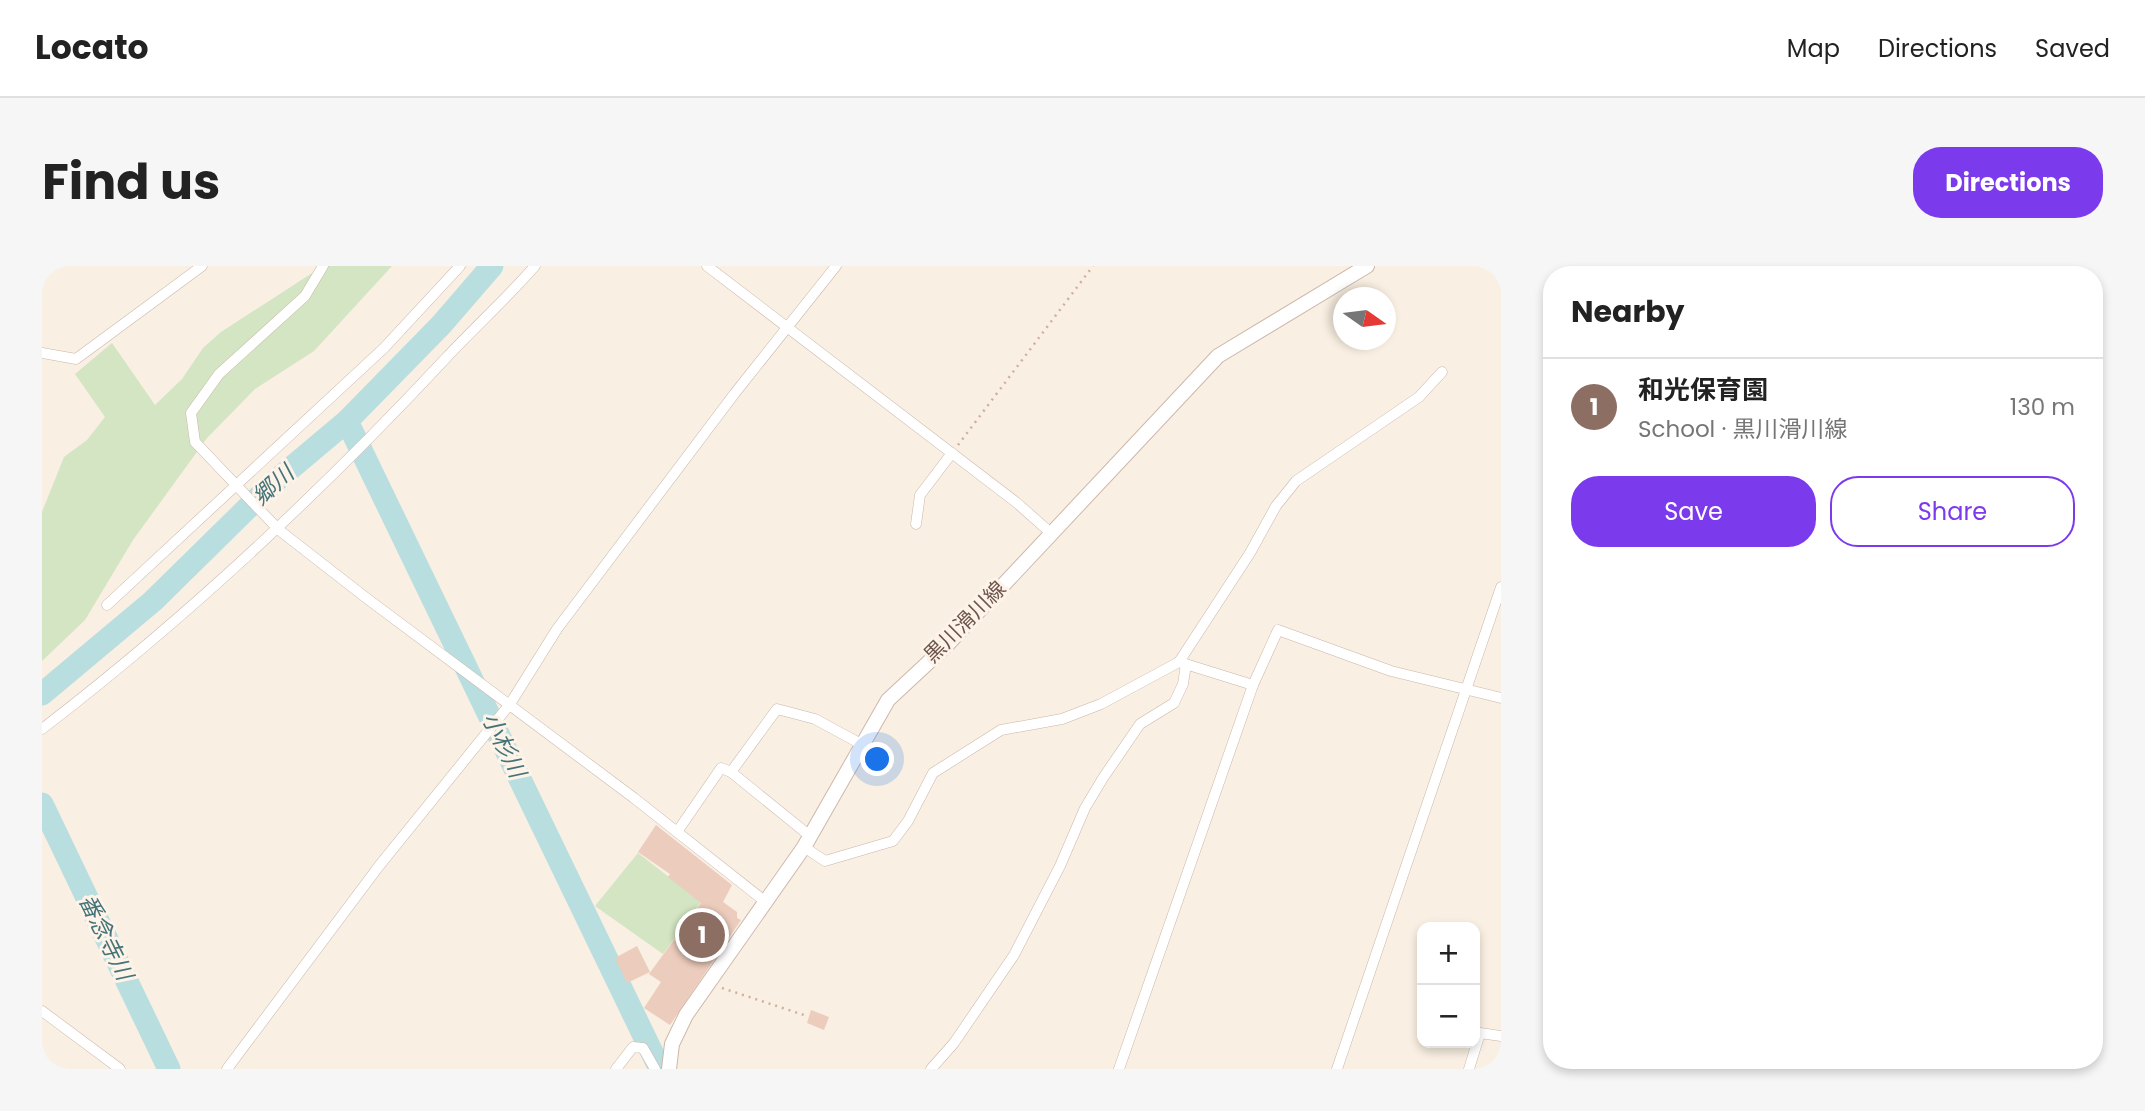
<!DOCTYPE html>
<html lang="en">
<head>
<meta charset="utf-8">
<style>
  :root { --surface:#fff; --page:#f6f6f6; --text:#222; --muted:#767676; --line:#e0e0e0; --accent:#7c3aed }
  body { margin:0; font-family:Poppins,"Noto Sans JP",sans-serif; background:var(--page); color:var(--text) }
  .controls { position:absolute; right:21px; bottom:21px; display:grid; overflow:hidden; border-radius:14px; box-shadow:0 4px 10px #0003 }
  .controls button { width:63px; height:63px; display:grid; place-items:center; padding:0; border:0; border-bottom:2px solid var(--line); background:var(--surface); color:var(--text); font:35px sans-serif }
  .compass { position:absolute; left:1291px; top:21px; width:63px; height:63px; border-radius:50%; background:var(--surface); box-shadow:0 4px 10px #0003; rotate:104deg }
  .you { position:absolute; left:836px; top:494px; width:24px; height:24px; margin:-18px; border:5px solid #fff; border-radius:50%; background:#1a73e8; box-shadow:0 0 0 10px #1a73e833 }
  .badge { display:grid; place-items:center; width:46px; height:46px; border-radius:50%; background:var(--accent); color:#fff; font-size:23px; font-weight:700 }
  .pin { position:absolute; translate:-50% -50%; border:4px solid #fff; box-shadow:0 2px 7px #0006 }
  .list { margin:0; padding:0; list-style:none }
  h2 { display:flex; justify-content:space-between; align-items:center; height:91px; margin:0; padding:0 28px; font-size:30px }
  h2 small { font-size:23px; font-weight:400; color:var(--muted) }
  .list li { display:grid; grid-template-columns:46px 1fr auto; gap:21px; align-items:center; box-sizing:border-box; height:98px; padding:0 28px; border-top:2px solid var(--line) }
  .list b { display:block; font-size:26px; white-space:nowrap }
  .list p { margin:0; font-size:23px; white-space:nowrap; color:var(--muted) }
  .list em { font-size:23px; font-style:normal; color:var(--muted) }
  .actions { display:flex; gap:14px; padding:21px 28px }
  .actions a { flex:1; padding:16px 0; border:2px solid var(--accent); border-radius:28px; text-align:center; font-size:24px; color:var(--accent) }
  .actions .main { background:var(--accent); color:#fff }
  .map { position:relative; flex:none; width:1459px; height:803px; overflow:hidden; border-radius:28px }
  header { display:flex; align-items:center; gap:42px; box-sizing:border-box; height:98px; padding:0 35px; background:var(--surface); border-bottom:2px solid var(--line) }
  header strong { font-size:33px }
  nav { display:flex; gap:38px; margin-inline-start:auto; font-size:24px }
  .intro { display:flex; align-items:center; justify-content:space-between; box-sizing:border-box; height:168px; padding:0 42px }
  h1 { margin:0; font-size:49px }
  .button { padding:18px 32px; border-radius:28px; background:var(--accent); color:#fff; font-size:24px; font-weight:700 }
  main { display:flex; gap:42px; padding:0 42px }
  aside { flex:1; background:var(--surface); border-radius:28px; box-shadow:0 4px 10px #0003 }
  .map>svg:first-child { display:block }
</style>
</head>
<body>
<header>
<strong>Locato</strong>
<nav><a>Map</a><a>Directions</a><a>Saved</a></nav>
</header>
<div class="intro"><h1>Find us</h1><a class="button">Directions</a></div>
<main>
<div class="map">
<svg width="1459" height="803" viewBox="0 0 1459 803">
  <rect width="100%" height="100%" fill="#f9efe2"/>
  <g fill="#d3e5c3">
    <path d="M 281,0 L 350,0 L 272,85 L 213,123 L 165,172 L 91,274 L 43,354 L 0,395 L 0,246 L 22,191 L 45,174 L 63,151 L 33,108 L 70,77 L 113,139 L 140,113 L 161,82 L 179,66 Z"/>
    <path d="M 596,587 L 659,636 L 621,688 L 553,640 Z"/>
  </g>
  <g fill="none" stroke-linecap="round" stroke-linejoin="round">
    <g stroke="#b9dee0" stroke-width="23">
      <path d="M 305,155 L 618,803"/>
      <path d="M 0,428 L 111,335 L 230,218 L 305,155 L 399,59 L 450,0"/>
      <path d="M 0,538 L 127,803"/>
    </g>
  </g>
  <g fill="#ecccbd">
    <path d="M 614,559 L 690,619 L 681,636 L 695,646 L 695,652 L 699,654 L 628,759 L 602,742 L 619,716 L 607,708 L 640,663 L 654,672 L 667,653 L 654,644 L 659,637 L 626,611 L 628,608 L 596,586 Z"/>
    <path d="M 595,680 L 608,706 L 585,717 L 573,692 Z"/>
    <path d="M 769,744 L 787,751 L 782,764 L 765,757 Z"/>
  </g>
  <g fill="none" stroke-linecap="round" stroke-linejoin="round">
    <g stroke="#c9b6aa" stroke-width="11">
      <g id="minor">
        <path d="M 281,0 L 263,30 L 177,108 L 149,147 L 153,176 L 237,264 L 323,331 L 592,532 L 725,637"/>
        <path d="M 665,0 L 975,237 L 1010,268"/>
        <path d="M 0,87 L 34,93 L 160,0"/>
        <path d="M 874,258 L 878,229 L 910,187"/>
        <path d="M 65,339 L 342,82 L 418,0"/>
        <path d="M 1137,396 L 1208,287 L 1234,240 L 1254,215 L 1377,131 L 1400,106"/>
        <path d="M 0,463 C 146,351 279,226 404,92 C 433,61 465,32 493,0"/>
        <path d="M 689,506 L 735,443 L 773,453 L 819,478"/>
        <path d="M 635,566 L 679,502 L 689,506 L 768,570"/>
        <path d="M 762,581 L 783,595 L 851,575 L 866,555 L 891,507 L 959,464 L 1020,453 L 1059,438 L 1137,396 L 1211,419"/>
        <path d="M 0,745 L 78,803"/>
        <path d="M 185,803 L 337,600 L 468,438 L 515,363 L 693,127 L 794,0"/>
        <path d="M 574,803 L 591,781 L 601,782 L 613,803"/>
        <path d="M 889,803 L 912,777 L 972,689 L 1018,600 L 1043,542 L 1061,512 L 1098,458 L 1132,437 L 1141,418 L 1144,398"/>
        <path d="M 1077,803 L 1211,419 L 1236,364 L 1349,405 L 1459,432"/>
        <path d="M 1295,803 L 1459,321"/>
        <path d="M 1427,803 L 1438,767 L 1459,770"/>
      </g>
    </g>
    <g stroke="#ceb7ab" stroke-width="16">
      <path id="secondary" d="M 627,803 L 630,778 L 644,749 L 762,581 L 846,434 L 905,379 L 1176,90 L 1325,0"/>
    </g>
    <g stroke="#d0afa0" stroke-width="2.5" stroke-dasharray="2 5" stroke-linecap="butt">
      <path d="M 916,179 L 1051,0"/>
      <path d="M 680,722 L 762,749"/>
    </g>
    <use href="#minor" stroke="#fff" stroke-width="10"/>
    <use href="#secondary" stroke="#fff" stroke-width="14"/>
  </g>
  <g text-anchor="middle" stroke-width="6" stroke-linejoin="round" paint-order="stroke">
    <g font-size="21" fill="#6e554b" stroke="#fdf3e8">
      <text transform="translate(923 356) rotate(-45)" y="7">黒川滑川線</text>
    </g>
    <g font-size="23" font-style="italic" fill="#447479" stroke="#fdf3e8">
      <text transform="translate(231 219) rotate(-42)" y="8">郷川</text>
      <text transform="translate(462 479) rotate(64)" y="8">小杉川</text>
      <text transform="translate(64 671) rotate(64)" y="8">番念寺川</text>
    </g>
  </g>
</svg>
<div class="controls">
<button>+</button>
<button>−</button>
</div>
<svg class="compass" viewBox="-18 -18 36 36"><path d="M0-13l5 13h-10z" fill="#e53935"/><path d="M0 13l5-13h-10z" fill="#767676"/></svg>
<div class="you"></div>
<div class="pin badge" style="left:660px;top:669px;background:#8d6e63">1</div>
</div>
<aside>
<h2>Nearby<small></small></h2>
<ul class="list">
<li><span class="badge" style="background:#8d6e63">1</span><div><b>和光保育園</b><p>School · 黒川滑川線</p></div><em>130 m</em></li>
</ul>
<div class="actions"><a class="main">Save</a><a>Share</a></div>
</aside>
</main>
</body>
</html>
